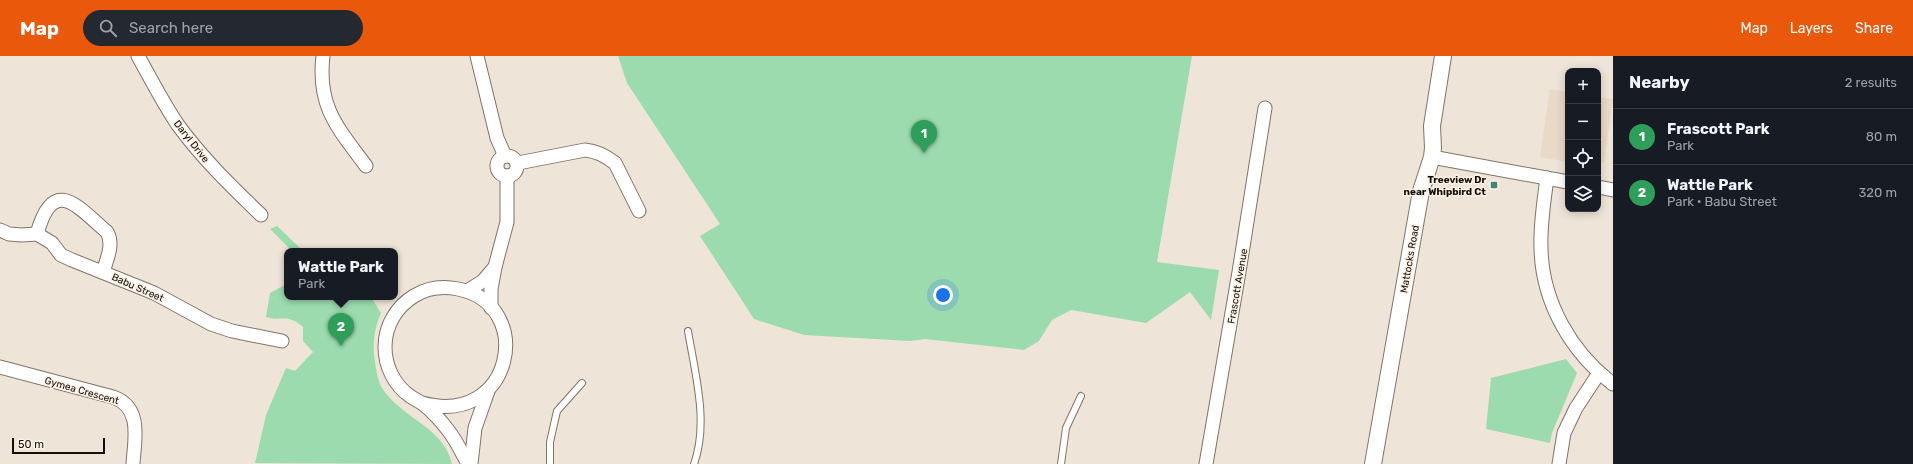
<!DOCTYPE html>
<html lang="en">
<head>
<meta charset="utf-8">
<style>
  :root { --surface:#171b24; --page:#242831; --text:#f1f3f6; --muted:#9ea1a6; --line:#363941; --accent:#ea580c }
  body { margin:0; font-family:Rubik,sans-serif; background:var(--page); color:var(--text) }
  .controls { position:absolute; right:12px; top:12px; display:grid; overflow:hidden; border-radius:8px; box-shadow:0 2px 10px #0003 }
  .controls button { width:36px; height:36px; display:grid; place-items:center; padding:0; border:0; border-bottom:1px solid var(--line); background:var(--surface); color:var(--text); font:20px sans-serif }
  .scale { position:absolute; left:12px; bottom:10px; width:93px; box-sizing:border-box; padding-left:4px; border:2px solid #120e0a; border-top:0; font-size:11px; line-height:14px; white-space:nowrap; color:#120e0a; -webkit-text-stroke:3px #fcf1e5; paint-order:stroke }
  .you { position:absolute; left:943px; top:239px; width:14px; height:14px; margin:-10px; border:3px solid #fff; border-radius:50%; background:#1a73e8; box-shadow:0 0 0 6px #1a73e833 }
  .badge { display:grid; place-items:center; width:26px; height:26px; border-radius:50%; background:var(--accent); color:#fff; font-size:13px; font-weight:700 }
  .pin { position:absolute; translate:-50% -33px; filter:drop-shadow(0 1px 2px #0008) }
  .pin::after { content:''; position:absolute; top:21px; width:14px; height:12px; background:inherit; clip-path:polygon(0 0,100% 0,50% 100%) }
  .popup { position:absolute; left:284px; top:192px; width:114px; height:52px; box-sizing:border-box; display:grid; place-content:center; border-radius:8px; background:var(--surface); filter:drop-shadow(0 1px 3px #0005); font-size:13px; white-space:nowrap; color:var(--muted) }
  .popup b { font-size:15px; color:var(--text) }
  .popup::after { content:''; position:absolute; left:50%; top:100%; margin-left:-8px; border:8px solid transparent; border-top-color:var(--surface) }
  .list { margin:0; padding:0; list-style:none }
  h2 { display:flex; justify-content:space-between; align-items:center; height:52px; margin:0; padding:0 16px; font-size:17px }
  h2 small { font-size:13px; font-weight:400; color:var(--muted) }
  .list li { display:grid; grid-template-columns:26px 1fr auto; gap:12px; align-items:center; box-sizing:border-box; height:56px; padding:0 16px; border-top:1px solid var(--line) }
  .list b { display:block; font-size:15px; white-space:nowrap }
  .list p { margin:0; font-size:13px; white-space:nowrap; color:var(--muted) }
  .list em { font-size:13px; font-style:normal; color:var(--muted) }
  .icon { flex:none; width:22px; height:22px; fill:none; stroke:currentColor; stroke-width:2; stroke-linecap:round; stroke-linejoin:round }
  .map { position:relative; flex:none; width:1613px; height:408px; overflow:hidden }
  header { display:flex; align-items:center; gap:24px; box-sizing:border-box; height:56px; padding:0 20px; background:var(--accent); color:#fff }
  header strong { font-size:19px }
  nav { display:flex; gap:22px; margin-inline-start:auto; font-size:14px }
  .search { width:280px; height:36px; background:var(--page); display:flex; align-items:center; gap:10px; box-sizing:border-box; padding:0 14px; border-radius:22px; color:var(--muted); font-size:15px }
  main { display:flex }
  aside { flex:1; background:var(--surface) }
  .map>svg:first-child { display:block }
</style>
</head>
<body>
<header>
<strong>Map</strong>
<div class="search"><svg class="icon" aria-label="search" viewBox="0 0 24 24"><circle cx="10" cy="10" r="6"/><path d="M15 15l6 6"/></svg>Search here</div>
<nav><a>Map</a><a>Layers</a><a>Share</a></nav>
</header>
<main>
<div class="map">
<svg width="1613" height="408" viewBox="0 0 1613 408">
  <rect width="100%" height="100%" fill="#efe4d8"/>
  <g fill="#e9d9c7">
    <path d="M 1550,33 L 1568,36 L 1568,106 L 1540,101 Z"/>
    <path d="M 1598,41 L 1613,43 L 1604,106 L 1598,108 Z"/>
  </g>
  <g fill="#9cdbae">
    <path d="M 618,0 L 1192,0 L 1157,206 L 1219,214 L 1211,264 L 1190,236 L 1146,267 L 1071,254 L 1052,264 L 1039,285 L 1024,294 L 925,283 L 910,285 L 804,279 L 754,263 L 700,180 L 720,168 L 627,27 Z"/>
    <path d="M 277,170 L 303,195 L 292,195 L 270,173 Z"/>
    <path d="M 287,228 L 287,241 L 371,241 L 381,257 C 374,272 372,290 375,306 C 376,314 378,325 382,332 C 401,362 444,371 452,408 L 255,407 L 266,359 L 286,312 L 295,315 L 313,296 L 303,285 L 303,271 C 287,257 283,266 266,261 L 270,237 Z"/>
    <path d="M 1566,303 L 1577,317 L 1552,377 L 1550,387 L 1486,373 L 1491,322 Z"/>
  </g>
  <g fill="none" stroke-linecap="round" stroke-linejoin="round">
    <g stroke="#7e7569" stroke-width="8">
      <g id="service">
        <path d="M 688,275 C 695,317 709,367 694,408"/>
        <path d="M 550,408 L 550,386 L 557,355 L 582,327"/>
        <path d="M 1061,408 L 1066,372 L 1081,340"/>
      </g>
    </g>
    <g stroke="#7e7569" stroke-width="15">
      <g id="minor">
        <path d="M 138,0 C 151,23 163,47 178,69 C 202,102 231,130 261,159"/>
        <path d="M 323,0 C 317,51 338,72 366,110"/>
        <path d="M 477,0 L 497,82 L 505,100"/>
        <circle cx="507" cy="110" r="10"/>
        <path d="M 1432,101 L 1568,126"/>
        <path d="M 518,107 L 585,94 C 597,95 606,100 615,107 L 639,155"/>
        <path d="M 1547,122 C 1544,145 1540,169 1541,192 C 1542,246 1571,296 1613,328"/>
        <path d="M 1598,131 L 1613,134"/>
        <path d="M 0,174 L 9,178 L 22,179 L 37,178 L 52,187 L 61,199 L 72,204 L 154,237 L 211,268 L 232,275 L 282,285"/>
        <path d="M 37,178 C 53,119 77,150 107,176 C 114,188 107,203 103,216"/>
        <path d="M 467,235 L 483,225 L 495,211"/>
        <path d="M 491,252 L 491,233 L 495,211 L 507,166 L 507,120"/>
        <path d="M 0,311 L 113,341 C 142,351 135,382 133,407"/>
        <path d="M 422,347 C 514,372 536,248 458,233 C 443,230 427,232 414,240 C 396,251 385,270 385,291 C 385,310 394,329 410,340 C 414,343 419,345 423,348 C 432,355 441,365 448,374 C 456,384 462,397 468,408"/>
        <path d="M 471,408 L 475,372 L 488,335"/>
        <path d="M 1206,408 L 1239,216 L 1265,52"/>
        <path d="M 1559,408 L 1564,377 L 1576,352 L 1599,317"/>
      </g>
    </g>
    <g stroke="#7e7569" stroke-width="18">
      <path id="tertiary" d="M 1373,408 L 1421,135 L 1432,101 L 1433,92 L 1432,70 L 1443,0"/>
    </g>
    <use href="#service" stroke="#fff" stroke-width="6"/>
    <use href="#minor" stroke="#fff" stroke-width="13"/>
    <use href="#tertiary" stroke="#fff" stroke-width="16"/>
  </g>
  <rect fill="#3f857b" stroke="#fcf1e5" stroke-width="1.5" x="1490" y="125" width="8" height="8" rx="2"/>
  <g text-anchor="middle" stroke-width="3" stroke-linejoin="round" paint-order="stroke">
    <g font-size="10" fill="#120e0a" stroke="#fcf1e5">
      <text transform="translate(192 85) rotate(52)" y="4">Daryl Drive</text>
      <text transform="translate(1409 203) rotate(-80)" y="4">Mattocks Road</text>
      <text transform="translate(1237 230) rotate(-80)" y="4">Frascott Avenue</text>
      <text transform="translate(138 231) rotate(24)" y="4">Babu Street</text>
      <text transform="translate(82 334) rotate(16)" y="4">Gymea Crescent</text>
    </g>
    <g font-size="10" font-weight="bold" fill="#120e0a" stroke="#fcf1e5" text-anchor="end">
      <text x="1486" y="127">Treeview Dr<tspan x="1486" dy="12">near Whipbird Ct</tspan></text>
    </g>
  </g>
</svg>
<div class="controls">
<button>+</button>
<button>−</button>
<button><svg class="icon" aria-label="locate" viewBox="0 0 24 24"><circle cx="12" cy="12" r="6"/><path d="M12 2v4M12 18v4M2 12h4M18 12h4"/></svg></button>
<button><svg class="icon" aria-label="layers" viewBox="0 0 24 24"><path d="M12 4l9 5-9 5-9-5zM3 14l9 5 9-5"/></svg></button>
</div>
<div class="scale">50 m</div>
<div class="you"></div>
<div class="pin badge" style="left:924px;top:97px;background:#2e9e5b">1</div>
<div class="pin badge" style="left:341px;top:290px;background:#2e9e5b">2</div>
<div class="popup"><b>Wattle Park</b>Park</div>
</div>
<aside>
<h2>Nearby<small>2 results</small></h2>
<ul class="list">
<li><span class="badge" style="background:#2e9e5b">1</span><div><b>Frascott Park</b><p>Park</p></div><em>80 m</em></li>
<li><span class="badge" style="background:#2e9e5b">2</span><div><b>Wattle Park</b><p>Park · Babu Street</p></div><em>320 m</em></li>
</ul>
</aside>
</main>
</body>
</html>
